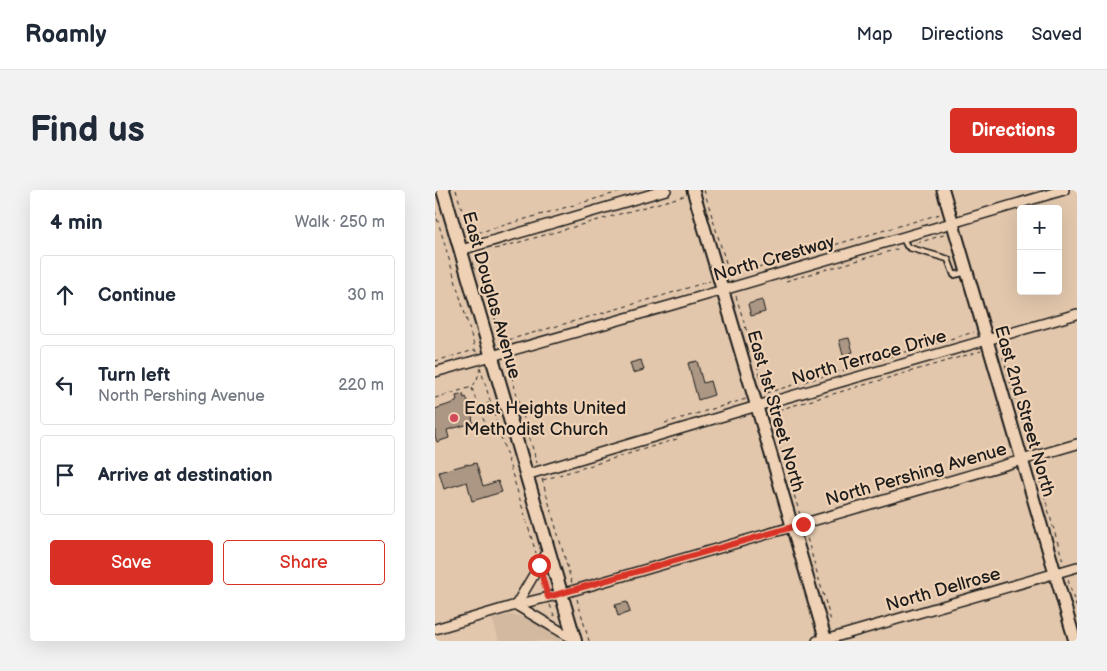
<!DOCTYPE html>
<html lang="en">
<head>
<meta charset="utf-8">
<style>
  :root { --surface:#fff; --page:#f2f2f3; --text:#1f2937; --muted:#747a83; --line:#e0e1e3; --accent:#d93025 }
  body { margin:0; font-family:"Balsamiq Sans",sans-serif; background:var(--page); color:var(--text) }
  .controls { position:absolute; right:15px; top:15px; display:grid; overflow:hidden; border-radius:5px; box-shadow:0 5px 20px #0002 }
  .controls button { width:45px; height:45px; display:grid; place-items:center; padding:0; border:0; border-bottom:1px solid var(--line); background:var(--surface); color:var(--text); font:25px sans-serif }
  .stop { position:absolute; width:15px; height:15px; margin:-11px; border:4px solid #d93025; border-radius:50%; background:#fff }
  .stop.end { background:#d93025; border-color:#fff; box-shadow:0 1px 5px #0008 }
  .list { margin:0; padding:0; list-style:none }
  h2 { display:flex; justify-content:space-between; align-items:center; height:65px; margin:0; padding:0 20px; font-size:21px }
  h2 small { font-size:16px; font-weight:400; color:var(--muted) }
  .list li { display:grid; grid-template-columns:32px 1fr auto; gap:15px; align-items:center; box-sizing:border-box; height:80px; margin:0 10px 10px; padding:0 10px; border:1px solid var(--line); border-radius:5px }
  .list b { display:block; font-size:19px; white-space:nowrap }
  .list p { margin:0; font-size:16px; white-space:nowrap; color:var(--muted) }
  .list em { font-size:16px; font-style:normal; color:var(--muted) }
  .actions { display:flex; gap:10px; padding:15px 20px }
  .actions a { flex:1; padding:11px 0; border:1px solid var(--accent); border-radius:5px; text-align:center; font-size:18px; color:var(--accent) }
  .actions .main { background:var(--accent); color:#fff }
  .icon { flex:none; width:28px; height:28px; fill:none; stroke:currentColor; stroke-width:2; stroke-linecap:round; stroke-linejoin:round }
  .map { position:relative; flex:none; width:642px; height:451px; overflow:hidden; border-radius:5px }
  header { display:flex; align-items:center; gap:30px; box-sizing:border-box; height:70px; padding:0 25px; background:var(--surface); border-bottom:1px solid var(--line) }
  header strong { font-size:24px }
  nav { display:flex; gap:28px; margin-inline-start:auto; font-size:18px }
  .intro { display:flex; align-items:center; justify-content:space-between; box-sizing:border-box; height:120px; padding:0 30px }
  h1 { margin:0; font-size:35px }
  .button { padding:12px 22px; border-radius:5px; background:var(--accent); color:#fff; font-size:18px; font-weight:700 }
  main { display:flex; gap:30px; padding:0 30px }
  aside { flex:1; background:var(--surface); border-radius:5px; box-shadow:0 5px 20px #0002 }
  .map>svg:first-child { display:block }
</style>
</head>
<body>
<header>
<strong>Roamly</strong>
<nav><a>Map</a><a>Directions</a><a>Saved</a></nav>
</header>
<div class="intro"><h1>Find us</h1><a class="button">Directions</a></div>
<main>
<aside>
<h2>4 min<small>Walk · 250 m</small></h2>
<ul class="list">
<li><svg class="icon" aria-label="ahead" viewBox="0 0 24 24"><path d="M12 20V5M6 11l6-6 6 6"/></svg><div><b>Continue</b></div><em>30 m</em></li>
<li><svg class="icon" aria-label="left" viewBox="0 0 24 24"><path d="M17 20v-9H6M10 6l-5 5 5 5"/></svg><div><b>Turn left</b><p>North Pershing Avenue</p></div><em>220 m</em></li>
<li><svg class="icon" aria-label="arrive" viewBox="0 0 24 24"><path d="M6 21V4h12l-3 4 3 4H6"/></svg><div><b>Arrive at destination</b></div></li>
</ul>
<div class="actions"><a class="main">Save</a><a>Share</a></div>
</aside>
<div class="map">
<svg width="642" height="451" viewBox="0 0 642 451">
  <rect width="100%" height="100%" fill="#e2c7ac"/>
  <filter id="ink" filterUnits="userSpaceOnUse"><feTurbulence type="fractalNoise" baseFrequency=".02" numOctaves="2"/><feDisplacementMap in="SourceGraphic" scale="10" xChannelSelector="R" yChannelSelector="G"/><feConvolveMatrix kernelMatrix="1 2 1 2 8 2 1 2 1" color-interpolation-filters="sRGB"/></filter>
  <g filter="url(#ink)">
    <path fill="#d2b9a0" d="M 75,425 L 84,426 L 105,434 L 123,447 L 126,451 L 64,451 L 57,428 Z"/>
    <g fill="#ab9783" stroke="#1c1c1c">
      <path d="M 327,110 L 330,122 L 316,126 L 313,114 Z"/>
      <path d="M 414,148 L 418,162 L 408,165 L 404,150 Z"/>
      <path d="M 206,170 L 209,180 L 198,183 L 195,173 Z"/>
      <path d="M 262,171 L 268,193 L 275,191 L 279,205 L 263,210 L 253,173 Z"/>
      <path d="M 28,204 L 29,208 L 31,207 L 33,211 L 37,226 L 38,233 L 12,240 L 14,248 L 2,252 L 0,246 L 0,219 L 21,212 L 21,210 L 22,210 L 21,206 Z"/>
      <path d="M 41,273 L 48,296 L 63,291 L 67,302 L 37,311 L 32,292 L 9,299 L 4,282 L 33,274 L 33,275 Z"/>
      <path d="M 192,412 L 195,422 L 183,426 L 180,415 Z"/>
    </g>
    <g fill="none" stroke-linecap="round" stroke-linejoin="round">
      <g stroke="#1c1c1c" stroke-width="8">
        <path id="service" d="M 467,47 L 472,56 L 475,58 L 513,69 L 519,85 L 532,82"/>
      </g>
      <g stroke="#1c1c1c" stroke-width="12">
        <g id="minor">
          <path d="M 26,60 L 231,0"/>
          <path d="M 0,182 L 237,115 L 629,0"/>
          <path d="M 91,285 L 322,216 L 642,124"/>
          <path d="M 114,359 L 81,415 L 140,450"/>
          <path d="M 0,439 L 81,415 L 126,404 L 642,254"/>
          <path d="M 382,451 L 390,450 L 642,377"/>
        </g>
      </g>
      <g stroke="#1c1c1c" stroke-width="15">
        <g id="tertiary">
          <path d="M 258,0 L 391,451"/>
          <path d="M 508,0 L 640,451"/>
        </g>
      </g>
      <g stroke="#1c1c1c" stroke-width="16">
        <path id="secondary" d="M 8,0 L 140,451"/>
      </g>
      <g stroke="#1c1c1c" stroke-width="1" stroke-dasharray="4 4" stroke-linecap="butt">
        <path d="M 21,0 L 35,47"/>
        <path d="M 269,0 L 295,86"/>
        <path d="M 0,21 L 41,162"/>
        <path d="M 35,45 L 191,0"/>
        <path d="M 482,53 L 512,44"/>
        <path d="M 60,59 L 249,6"/>
        <path d="M 41,66 L 68,155"/>
        <path d="M 293,86 L 505,24"/>
        <path d="M 351,91 L 466,58"/>
        <path d="M 301,106 L 331,205"/>
        <path d="M 66,152 L 220,108 L 275,91"/>
        <path d="M 568,167 L 595,259"/>
        <path d="M 0,171 L 40,160"/>
        <path d="M 72,171 L 102,273"/>
        <path d="M 45,177 L 101,363"/>
        <path d="M 37,198 L 46,225 L 52,236 L 56,237 L 61,237"/>
        <path d="M 331,203 L 539,142"/>
        <path d="M 0,208 L 37,197 L 42,190 L 45,178"/>
        <path d="M 44,217 L 54,213"/>
        <path d="M 335,221 L 365,325"/>
        <path d="M 336,222 L 546,161"/>
        <path d="M 230,233 L 311,209"/>
        <path d="M 600,274 L 628,371"/>
        <path d="M 107,289 L 137,393"/>
        <path d="M 108,290 L 242,249"/>
        <path d="M 370,341 L 396,431"/>
        <path d="M 107,386 L 111,399"/>
        <path d="M 633,390 L 642,420"/>
        <path d="M 142,409 L 154,451"/>
        <path d="M 115,415 L 120,428"/>
      </g>
      <use href="#service" stroke="#efd2b5" stroke-width="4.5"/>
      <use href="#minor" stroke="#efd2b5" stroke-width="9"/>
      <use href="#tertiary" stroke="#efd2b5" stroke-width="11"/>
      <use href="#secondary" stroke="#efd2b5" stroke-width="12"/>
    </g>
  </g>
  <g fill="none" stroke-linecap="round" stroke-linejoin="round" filter="url(#ink)">
    <path stroke="#d93025" stroke-width="6" d="M 104,375 L 113,407 L 368,334"/>
  </g>
  <circle fill="#d1495b" stroke="#efd2b5" stroke-width="2" cx="19" cy="228" r="5"/>
  <g text-anchor="middle" stroke-width="4.5" stroke-linejoin="round" paint-order="stroke">
    <g font-size="18" fill="#1c1c1c" stroke="#efd2b5">
      <text transform="translate(339 68) rotate(-16)" y="6">North Crestway</text>
      <text transform="translate(57 105) rotate(74)" y="6">East Douglas Avenue</text>
      <text transform="translate(434 167) rotate(-16)" y="6">North Terrace Drive</text>
      <text transform="translate(341 221) rotate(74)" y="6">East 1st Street North</text>
      <text transform="translate(590 221) rotate(74)" y="6">East 2nd Street North</text>
      <text transform="translate(481 284) rotate(-16)" y="6">North Pershing Avenue</text>
      <text transform="translate(508 399) rotate(-16)" y="6">North Dellrose</text>
    </g>
    <g font-size="18" fill="#1c1c1c" stroke="#efd2b5" text-anchor="start">
      <text x="29" y="224">East Heights United<tspan x="29" dy="21">Methodist Church</tspan></text>
    </g>
  </g>
</svg>
<div class="controls">
<button>+</button>
<button>−</button>
</div>
<div class="stop" style="left:104px;top:375px"></div>
<div class="stop end" style="left:368px;top:334px"></div>
</div>
</main>
</body>
</html>
